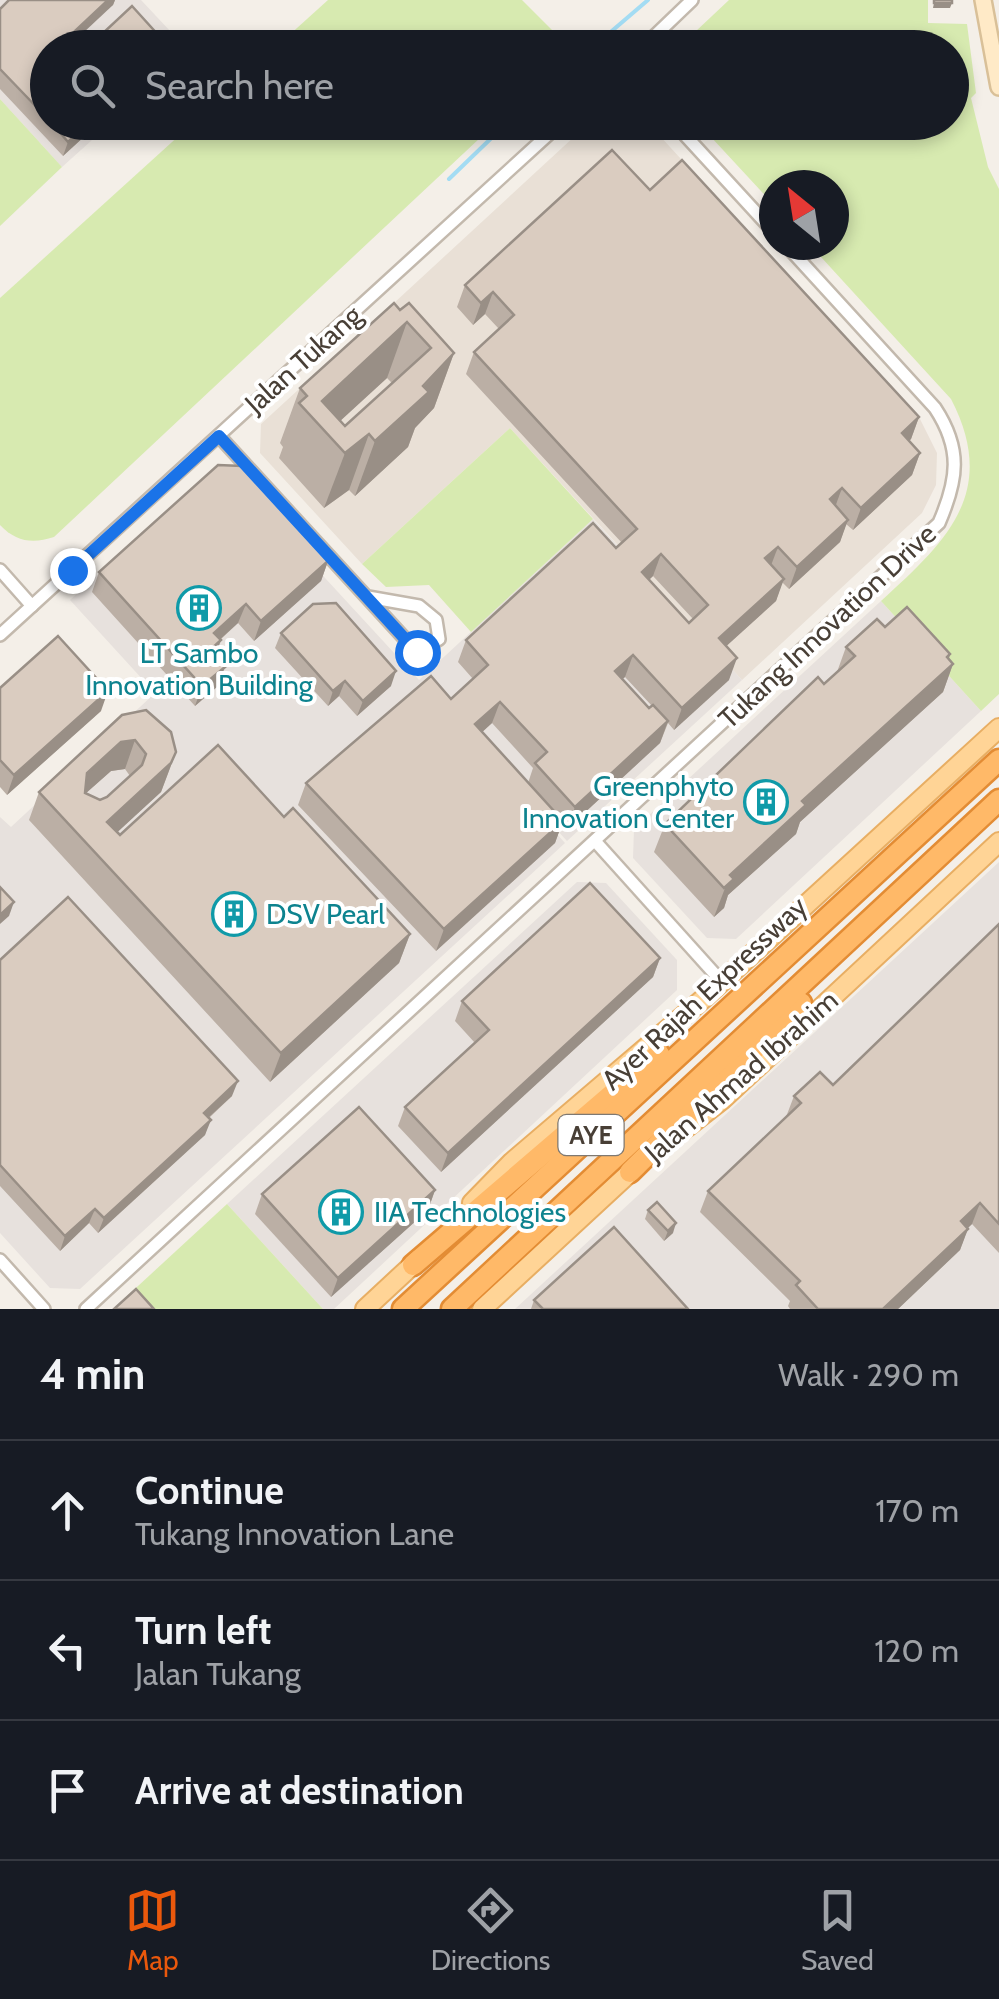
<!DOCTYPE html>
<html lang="en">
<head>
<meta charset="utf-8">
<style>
  :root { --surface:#171b24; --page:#20242c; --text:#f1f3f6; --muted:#9ea1a6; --line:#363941; --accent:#ea580c }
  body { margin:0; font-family:Cabin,sans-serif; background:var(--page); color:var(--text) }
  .compass { position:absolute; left:759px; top:170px; width:90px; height:90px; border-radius:50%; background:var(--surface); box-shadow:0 5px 15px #0003; rotate:330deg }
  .stop { position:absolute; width:30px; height:30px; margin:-22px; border:8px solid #1a73e8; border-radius:50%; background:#fff }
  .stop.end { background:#1a73e8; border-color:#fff; box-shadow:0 2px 10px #0008 }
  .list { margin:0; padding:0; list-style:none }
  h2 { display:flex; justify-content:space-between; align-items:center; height:130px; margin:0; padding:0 40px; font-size:42px }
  h2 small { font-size:32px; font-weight:400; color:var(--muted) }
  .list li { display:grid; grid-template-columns:65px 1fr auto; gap:30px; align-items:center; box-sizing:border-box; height:140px; padding:0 40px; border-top:2px solid var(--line) }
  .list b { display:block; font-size:38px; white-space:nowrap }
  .list p { margin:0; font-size:32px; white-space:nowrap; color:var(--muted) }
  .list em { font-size:32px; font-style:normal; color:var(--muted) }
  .icon { flex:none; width:55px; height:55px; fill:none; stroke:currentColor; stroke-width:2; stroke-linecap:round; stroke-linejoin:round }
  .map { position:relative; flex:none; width:999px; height:1309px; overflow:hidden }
  .search { position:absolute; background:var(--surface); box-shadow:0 5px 15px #0003; left:30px; right:30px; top:30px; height:110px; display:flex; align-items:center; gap:25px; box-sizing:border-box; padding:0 35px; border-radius:55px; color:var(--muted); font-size:38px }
  .sheet { height:550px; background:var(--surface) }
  nav { display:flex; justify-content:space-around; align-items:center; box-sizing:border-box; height:140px; border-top:2px solid var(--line); background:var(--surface); font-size:28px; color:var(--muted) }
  nav a { display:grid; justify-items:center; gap:5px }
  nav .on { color:var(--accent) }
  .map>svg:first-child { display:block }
</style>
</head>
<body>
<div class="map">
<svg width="999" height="1309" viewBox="0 0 999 1309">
  <rect width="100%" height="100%" fill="#f4efe8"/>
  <path fill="#e9e0d6" d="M 647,122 L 920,419 L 937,453 L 936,485 L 922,513 L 742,680 L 510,428 L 362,564 L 260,453 L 261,424 L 323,367 L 374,329 L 394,303 L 589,123 Z"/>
  <g fill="#e7e1dd">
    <path d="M 0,0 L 141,0 L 185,47 L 48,48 L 48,122 L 111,123 L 62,167 L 0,99 Z"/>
    <path d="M 204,477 L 233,478 L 419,680 L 593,519 L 742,680 L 567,841 L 419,680 L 565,843 L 80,1289 L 50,1288 L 0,1233 L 0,817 L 11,827 L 155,693 L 70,600 Z"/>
    <path d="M 881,601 L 981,711 L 736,939 L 707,938 L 633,858 L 634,829 Z"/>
    <path d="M 999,862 L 999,1309 L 515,1309 Z"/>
    <path d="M 577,882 L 606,883 L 677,960 L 677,990 L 334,1309 L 323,1309 L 227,1204 Z"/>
  </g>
  <g fill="#d7eab0">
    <path d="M 328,0 L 522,0 L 569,47 L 276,47 Z"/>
    <path d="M 729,0 L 928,0 L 928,23 L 967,24 L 976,93 L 971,98 L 988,167 L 999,189 L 999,694 L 981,711 L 881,601 C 947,541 999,492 951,399 L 810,245 L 834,245 L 834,185 L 774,185 L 774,205 L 698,123 L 952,122 L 952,48 L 678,48 Z"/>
    <path d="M 0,99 L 62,167 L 0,226 Z"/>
    <path d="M 193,123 L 496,123 L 54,537 C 33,544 16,542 0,525 L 0,298 Z"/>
    <path d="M 510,428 L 593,519 L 471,632 L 429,585 L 386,587 L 362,564 Z"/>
    <path d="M 227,1204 L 323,1309 L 135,1309 L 125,1298 Z"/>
  </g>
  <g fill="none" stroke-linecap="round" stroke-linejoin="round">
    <g stroke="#a3dcf3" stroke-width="4">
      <path d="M 592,48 L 648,0"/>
      <path d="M 449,179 L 508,122"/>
    </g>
    <g stroke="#c3b9ad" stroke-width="16">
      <g id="street">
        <path d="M 642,48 L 692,0"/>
        <path d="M 673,122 L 774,232"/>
        <path d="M 219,436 L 417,652 L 439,639 L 436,620 L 419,606 L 368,597"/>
        <path d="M 0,570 L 32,606"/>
        <path d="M 0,635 L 562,122"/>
        <path d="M 595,841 L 721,981"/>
        <path d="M 0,1260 L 44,1309"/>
        <path d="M 86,1309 L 939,523 C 958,479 962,449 935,408 L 786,245"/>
      </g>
    </g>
    <g stroke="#d9c098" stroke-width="20">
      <path id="secondary" d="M 983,0 L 999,87"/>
    </g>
    <g stroke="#e8ae63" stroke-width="22">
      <g id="primary">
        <path d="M 682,1131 L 723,1099 L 999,842"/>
        <path d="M 472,1203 L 512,1162 L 703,999 L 999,728"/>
        <path d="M 365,1309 L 420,1258"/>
        <path d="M 482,1309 L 637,1166"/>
      </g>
    </g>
    <g stroke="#e38c34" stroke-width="25">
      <g id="highway">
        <path d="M 630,1172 L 801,1003"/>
        <path d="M 413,1265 L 659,1054"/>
        <path d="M 403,1309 L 999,760"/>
        <path d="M 452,1309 L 999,800"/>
      </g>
    </g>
    <use href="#street" stroke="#fff" stroke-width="11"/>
    <use href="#secondary" stroke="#ffeac7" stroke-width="15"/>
    <use href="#primary" stroke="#ffd496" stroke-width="18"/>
    <use href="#highway" stroke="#ffb968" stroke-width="20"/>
  </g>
  <g fill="#bbafa5" fill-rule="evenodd">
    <path d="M 9,0 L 115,0 L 113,5 L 48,48 L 48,122 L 100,122 L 63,156 L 0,89 L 0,9 Z"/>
    <path d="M 650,190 L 919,417 L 911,439 L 909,441 L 920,453 L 912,475 L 853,530 L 846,524 L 840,542 L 789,589 L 782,582 L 776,601 L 726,646 L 729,680 L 674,730 L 668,723 L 660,743 L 567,829 L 562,823 L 555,843 L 436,951 L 298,805 L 306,783 L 451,699 L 473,679 L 458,662 L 466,640 L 616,548 L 622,543 L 466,374 L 474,352 L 499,329 L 485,314 L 473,325 L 457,307 L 465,285 ZM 653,576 L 693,619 L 689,623 L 649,580 ZM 625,677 L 652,706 L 649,708 L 622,679 ZM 492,723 L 533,768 L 528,783 L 482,732 Z"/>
    <path d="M 400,310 L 454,353 L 434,408 L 415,428 L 408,447 L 355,496 L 349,490 L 324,508 L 279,458 L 283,447 L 280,443 L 300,388 ZM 387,378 L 392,383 L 345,426 L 340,421 Z"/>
    <path d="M 328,561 L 321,581 L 254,641 L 238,623 L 220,640 L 215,656 L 218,686 L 195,706 L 92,592 L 99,572 Z"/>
    <path d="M 885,627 L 950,654 L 949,659 L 953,664 L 943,692 L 800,822 L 796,834 L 728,895 L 724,908 L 714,917 L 654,852 L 665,824 L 837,672 L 846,647 Z"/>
    <path d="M 281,633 L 391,686 L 357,716 L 339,696 L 328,706 L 275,648 Z"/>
    <path d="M 0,688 L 101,711 L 7,795 L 0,787 Z"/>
    <path d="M 122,715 L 176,752 L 161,792 L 117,832 L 120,835 L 284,817 L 410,934 L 399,963 L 270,1082 L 29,820 L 39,792 ZM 125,769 L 130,776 L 107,797 L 100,800 L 86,793 L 111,771 Z"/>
    <path d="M 999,924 L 999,1253 L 972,1224 L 968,1228 L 960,1250 L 898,1309 L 790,1309 L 788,1306 L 790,1301 L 700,1212 L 708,1191 L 786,1117 L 794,1096 L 833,1085 Z"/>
    <path d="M 660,958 L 653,977 L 441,1172 L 398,1126 L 405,1107 L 475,1043 L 455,1021 L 462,1001 Z"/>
    <path d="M 0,960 L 232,1096 L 209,1118 L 205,1135 L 98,1233 L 89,1223 L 60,1251 L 0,1186 Z"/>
    <path d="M 435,1190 L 428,1210 L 331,1297 L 255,1214 L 262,1194 Z"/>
    <path d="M 648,1210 L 673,1233 L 664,1241 L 645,1219 Z"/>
    <path d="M 534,1300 L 688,1309 L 531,1309 Z"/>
  </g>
  <g fill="#998f86">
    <path d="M 108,0 L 115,0 L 113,5 L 67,48 L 57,48 Z"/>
    <path d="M 934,3 L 952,3 L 950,8 L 933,8 Z"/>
    <path d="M 89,122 L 100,122 L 63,156 L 68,142 Z"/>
    <path d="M 493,292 L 485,314 L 473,325 L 481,303 Z"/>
    <path d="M 407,322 L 387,378 L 327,433 L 322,401 Z"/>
    <path d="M 454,353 L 434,408 L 415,428 L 408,447 L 355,496 L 375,441 Z"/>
    <path d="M 919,417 L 911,439 L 894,455 L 902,433 Z"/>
    <path d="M 369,434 L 349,490 L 324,508 L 345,453 Z"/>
    <path d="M 920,453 L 912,475 L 853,530 L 861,508 Z"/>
    <path d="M 842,488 L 834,510 L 830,499 Z"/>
    <path d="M 848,520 L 840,542 L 789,589 L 797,567 Z"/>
    <path d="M 778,547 L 770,568 L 765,558 Z"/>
    <path d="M 661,554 L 653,576 L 634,594 L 642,572 Z"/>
    <path d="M 328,561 L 321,581 L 254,641 L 261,621 Z"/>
    <path d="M 784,579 L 776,601 L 711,660 L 719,638 Z"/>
    <path d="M 246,604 L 238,623 L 206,652 L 214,633 Z"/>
    <path d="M 221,640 L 214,660 L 210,650 Z"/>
    <path d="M 950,654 L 944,672 L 953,664 L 943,692 L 800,822 L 796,834 L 728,895 L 724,908 L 714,917 L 730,875 Z"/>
    <path d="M 633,655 L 625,677 L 607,693 L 615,671 Z"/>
    <path d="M 737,658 L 729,680 L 674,730 L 682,708 Z"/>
    <path d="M 225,667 L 218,686 L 195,706 L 202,686 Z"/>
    <path d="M 396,671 L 391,686 L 357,716 L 363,701 Z"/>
    <path d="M 345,681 L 339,696 L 328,706 L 333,691 Z"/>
    <path d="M 108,691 L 101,711 L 7,795 L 14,775 Z"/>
    <path d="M 500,702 L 492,723 L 467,746 L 475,724 Z"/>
    <path d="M 668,721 L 660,743 L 567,829 L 575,807 Z"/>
    <path d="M 135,740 L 125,769 L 111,771 L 76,802 L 87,773 L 121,742 Z"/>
    <path d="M 176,752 L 161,792 L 97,851 L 107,822 Z"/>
    <path d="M 563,821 L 555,843 L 436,951 L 444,929 Z"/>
    <path d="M 14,902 L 9,916 L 0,924 L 0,915 Z"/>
    <path d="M 410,934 L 399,963 L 270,1082 L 281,1053 Z"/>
    <path d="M 660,958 L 653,977 L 441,1172 L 448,1153 Z"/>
    <path d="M 238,1081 L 232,1096 L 198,1127 L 204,1113 Z"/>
    <path d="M 211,1120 L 205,1135 L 98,1233 L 104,1218 Z"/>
    <path d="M 435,1190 L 428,1210 L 331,1297 L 338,1278 Z"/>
    <path d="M 980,1203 L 972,1224 L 953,1242 L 961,1221 Z"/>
    <path d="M 95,1209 L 89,1223 L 60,1251 L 65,1236 Z"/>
    <path d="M 676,1223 L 673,1233 L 664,1241 L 668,1231 Z"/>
    <path d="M 968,1229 L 960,1250 L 898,1309 L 883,1309 Z"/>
  </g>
  <g fill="#daccc0" stroke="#998f86" stroke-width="2.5" fill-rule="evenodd">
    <path d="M 9,0 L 108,0 L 57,48 L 48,48 L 48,119 L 0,69 L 0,9 Z"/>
    <rect x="934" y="0" width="18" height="3"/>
    <path d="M 132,6 L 170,48 L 87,48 Z"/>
    <path d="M 51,122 L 89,122 L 68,142 Z"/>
    <path d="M 612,150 L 650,190 L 682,160 L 919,417 L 902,433 L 920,453 L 861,508 L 842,488 L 830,499 L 848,520 L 797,567 L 778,547 L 765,558 L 784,579 L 719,638 L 737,658 L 682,708 L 633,655 L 615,671 L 649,708 L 653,705 L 668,721 L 575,807 L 535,763 L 547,752 L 500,702 L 475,724 L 563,821 L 444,929 L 306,783 L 431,676 L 451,699 L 488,665 L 466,640 L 593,523 L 616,548 L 637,529 L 474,352 L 514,315 L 493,292 L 481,303 L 465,285 ZM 661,554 L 708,605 L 689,623 L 642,572 Z"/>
    <path d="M 394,303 L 400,310 L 409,303 L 454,353 L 423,386 L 429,392 L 375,441 L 369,434 L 345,453 L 299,403 L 307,396 L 300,388 ZM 407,322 L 431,348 L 345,426 L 322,401 Z"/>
    <path d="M 218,465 L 242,466 L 328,561 L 261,621 L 246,604 L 214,633 L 221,640 L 210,650 L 225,667 L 202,686 L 99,572 Z"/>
    <path d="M 336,603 L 396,671 L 363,701 L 345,681 L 333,691 L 281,633 L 313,604 Z"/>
    <path d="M 907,607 L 950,654 L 947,657 L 953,664 L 802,801 L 806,805 L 730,875 L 734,879 L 724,888 L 665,824 L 818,677 L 824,684 L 855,656 L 846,647 L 877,619 L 885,627 Z"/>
    <path d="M 58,636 L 108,691 L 14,775 L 0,760 L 0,688 Z"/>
    <path d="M 146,710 L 171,732 L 176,752 L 171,763 L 107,822 L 120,835 L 218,745 L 284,817 L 293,808 L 410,934 L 281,1053 L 39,792 L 122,715 ZM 135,740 L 146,754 L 142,765 L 107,797 L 100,800 L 85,793 L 87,773 L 121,742 Z"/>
    <path d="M 590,883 L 660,958 L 448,1153 L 405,1107 L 489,1030 L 462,1001 Z"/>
    <path d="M 0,887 L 14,902 L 0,915 Z"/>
    <path d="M 68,897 L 238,1081 L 204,1113 L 211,1120 L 104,1218 L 95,1209 L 65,1236 L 0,1165 L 0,960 Z"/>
    <path d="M 999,924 L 999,1224 L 980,1203 L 961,1221 L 968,1229 L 883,1309 L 818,1309 L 796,1285 L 800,1281 L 708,1191 L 801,1103 L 794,1096 L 820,1072 L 833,1085 Z"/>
    <path d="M 359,1107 L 435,1190 L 338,1278 L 262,1194 Z"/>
    <path d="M 657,1202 L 676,1223 L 668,1231 L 648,1210 Z"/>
    <path d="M 614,1227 L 688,1309 L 543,1309 L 534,1300 Z"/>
    <path d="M 136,1289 L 154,1309 L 114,1309 Z"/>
  </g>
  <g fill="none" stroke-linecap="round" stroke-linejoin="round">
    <path stroke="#1a73e8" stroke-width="12" d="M 72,570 L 219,436 L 417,652"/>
  </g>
  <defs>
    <g id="building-ring" transform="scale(2.25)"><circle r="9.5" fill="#fff" stroke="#0f9aa8" stroke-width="1.5"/><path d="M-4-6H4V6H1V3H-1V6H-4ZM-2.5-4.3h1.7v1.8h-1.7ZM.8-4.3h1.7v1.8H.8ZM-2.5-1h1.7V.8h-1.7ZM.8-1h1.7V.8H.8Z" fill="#0f9aa8"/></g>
  </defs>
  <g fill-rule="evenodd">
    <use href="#building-ring" x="199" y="608"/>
    <use href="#building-ring" x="766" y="802"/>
    <use href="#building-ring" x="234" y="914"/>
    <use href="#building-ring" x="341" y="1212"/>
  </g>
  <g text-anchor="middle" stroke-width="8" stroke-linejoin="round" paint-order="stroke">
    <rect fill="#fff" stroke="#7f7972" stroke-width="2.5" x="558.5" y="1115" width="65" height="40" rx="8"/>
    <g font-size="25" font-weight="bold" fill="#483f36">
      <text x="591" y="1144">AYE</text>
    </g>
    <g font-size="28" fill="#483f36" stroke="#fff">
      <text transform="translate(303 359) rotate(-42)" y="10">Jalan Tukang</text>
      <text transform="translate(827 626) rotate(-43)" y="10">Tukang Innovation Drive</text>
      <text transform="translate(704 993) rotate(-43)" y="10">Ayer Rajah Expressway</text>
      <text transform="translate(741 1076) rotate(-41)" y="10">Jalan Ahmad Ibrahim</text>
    </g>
    <g font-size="28" fill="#0d838f" stroke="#fff" text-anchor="start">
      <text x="199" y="663" text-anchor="middle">LT Sambo<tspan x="199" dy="32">Innovation Building</tspan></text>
      <text x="734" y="796" text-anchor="end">Greenphyto<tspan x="734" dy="32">Innovation Center</tspan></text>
      <text x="266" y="924">DSV Pearl</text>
      <text x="374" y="1222">IIA Technologies</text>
    </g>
  </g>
</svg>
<svg class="compass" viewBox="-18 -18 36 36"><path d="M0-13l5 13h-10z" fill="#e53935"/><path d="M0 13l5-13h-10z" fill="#9ea1a6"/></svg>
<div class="stop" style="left:417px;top:652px"></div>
<div class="stop end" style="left:72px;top:570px"></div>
<div class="search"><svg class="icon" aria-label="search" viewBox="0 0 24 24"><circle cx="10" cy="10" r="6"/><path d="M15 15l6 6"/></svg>Search here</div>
</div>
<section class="sheet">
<h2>4 min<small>Walk · 290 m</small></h2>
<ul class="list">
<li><svg class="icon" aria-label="ahead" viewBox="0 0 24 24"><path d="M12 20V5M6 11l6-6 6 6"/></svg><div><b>Continue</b><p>Tukang Innovation Lane</p></div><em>170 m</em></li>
<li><svg class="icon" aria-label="left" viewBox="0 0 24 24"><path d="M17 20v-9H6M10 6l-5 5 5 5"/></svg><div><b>Turn left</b><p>Jalan Tukang</p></div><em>120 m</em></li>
<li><svg class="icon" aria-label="arrive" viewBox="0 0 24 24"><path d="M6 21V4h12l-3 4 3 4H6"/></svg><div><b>Arrive at destination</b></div></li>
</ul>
</section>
<nav>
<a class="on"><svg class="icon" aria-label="map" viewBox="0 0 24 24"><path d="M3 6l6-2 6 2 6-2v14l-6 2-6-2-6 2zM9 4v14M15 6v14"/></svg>Map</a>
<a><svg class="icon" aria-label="directions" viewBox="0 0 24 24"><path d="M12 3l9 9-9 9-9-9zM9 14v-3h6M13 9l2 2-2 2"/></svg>Directions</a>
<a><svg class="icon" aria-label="saved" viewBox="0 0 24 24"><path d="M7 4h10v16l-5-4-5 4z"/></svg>Saved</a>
</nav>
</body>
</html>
